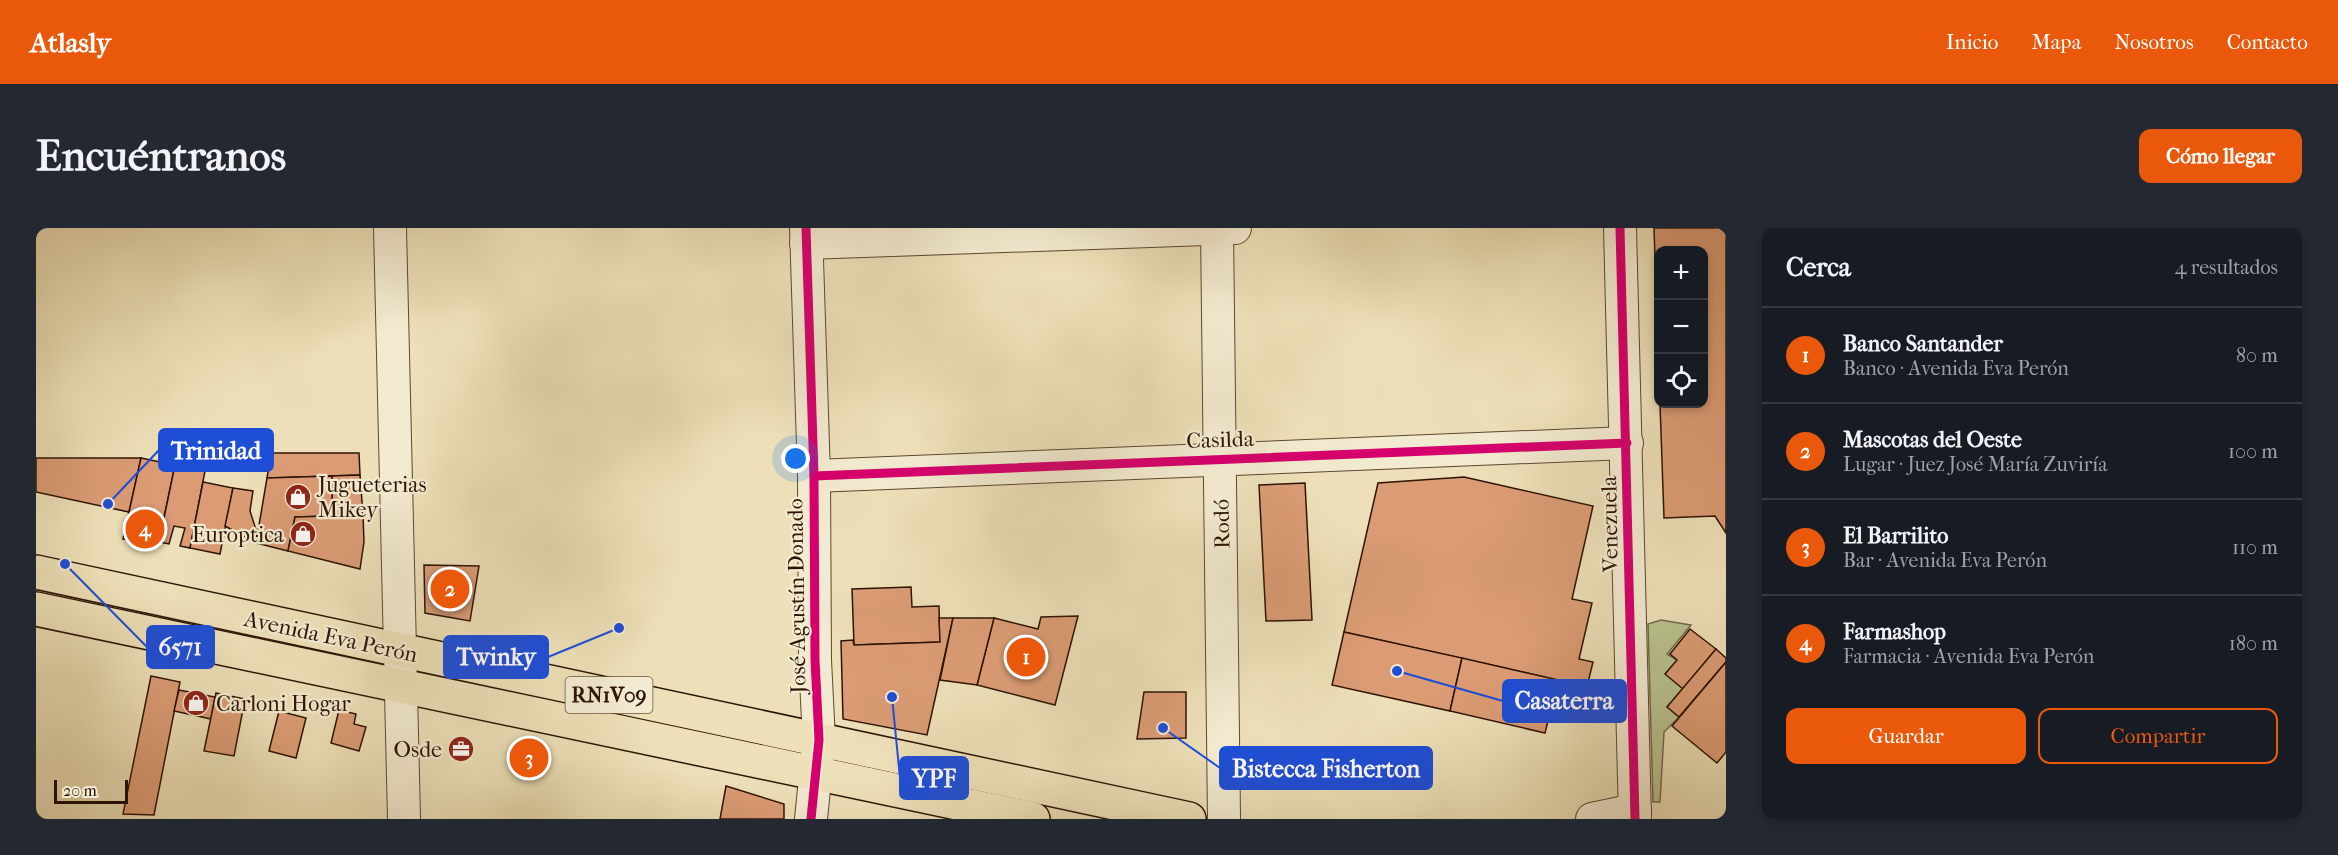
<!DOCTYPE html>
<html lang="es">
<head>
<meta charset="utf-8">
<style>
  :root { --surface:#171b24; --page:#242831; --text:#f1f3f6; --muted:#9ea1a6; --line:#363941; --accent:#ea580c }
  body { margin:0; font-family:"IM FELL French Canon",serif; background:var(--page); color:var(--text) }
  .controls { position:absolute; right:18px; top:18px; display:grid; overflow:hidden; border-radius:12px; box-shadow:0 3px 9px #0003 }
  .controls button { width:54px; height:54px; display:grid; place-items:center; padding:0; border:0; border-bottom:2px solid var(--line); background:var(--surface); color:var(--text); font:30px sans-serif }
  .scale { position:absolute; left:18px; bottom:15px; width:74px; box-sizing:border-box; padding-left:6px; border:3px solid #2e1405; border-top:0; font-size:16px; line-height:21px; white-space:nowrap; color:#2e1405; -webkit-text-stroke:4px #f3ebd1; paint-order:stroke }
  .you { position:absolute; left:760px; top:231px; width:21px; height:21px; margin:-15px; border:4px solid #fff; border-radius:50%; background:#1a73e8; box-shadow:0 0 0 9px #1a73e833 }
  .badge { display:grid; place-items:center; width:39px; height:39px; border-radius:50%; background:var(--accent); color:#fff; font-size:20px; font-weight:700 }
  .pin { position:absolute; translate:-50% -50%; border:3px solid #fff; box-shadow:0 2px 6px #0006 }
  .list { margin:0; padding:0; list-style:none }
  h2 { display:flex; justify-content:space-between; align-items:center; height:78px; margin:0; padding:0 24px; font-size:26px }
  h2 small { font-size:20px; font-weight:400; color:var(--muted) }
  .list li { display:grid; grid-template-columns:39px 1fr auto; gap:18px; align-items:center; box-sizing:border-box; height:96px; padding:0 24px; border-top:2px solid var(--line) }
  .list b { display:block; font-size:22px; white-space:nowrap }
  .list p { margin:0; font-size:20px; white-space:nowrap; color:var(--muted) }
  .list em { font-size:20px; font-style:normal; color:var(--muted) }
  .actions { display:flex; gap:12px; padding:18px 24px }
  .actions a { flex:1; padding:14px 0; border:2px solid var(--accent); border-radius:12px; text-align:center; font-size:21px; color:var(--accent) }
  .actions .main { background:var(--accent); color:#fff }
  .icon { flex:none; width:33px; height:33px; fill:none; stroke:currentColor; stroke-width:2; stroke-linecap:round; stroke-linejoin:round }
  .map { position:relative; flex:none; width:1690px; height:591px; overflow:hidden; border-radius:12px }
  header { display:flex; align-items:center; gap:36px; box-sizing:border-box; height:84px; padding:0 30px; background:var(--accent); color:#fff }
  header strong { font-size:28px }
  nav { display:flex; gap:33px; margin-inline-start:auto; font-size:21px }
  .intro { display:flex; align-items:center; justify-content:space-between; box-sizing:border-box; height:144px; padding:0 36px }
  h1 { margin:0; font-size:42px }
  .button { padding:15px 27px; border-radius:12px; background:var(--accent); color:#fff; font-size:21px; font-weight:700 }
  main { display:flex; gap:36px; padding:0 36px }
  aside { flex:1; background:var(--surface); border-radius:12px; box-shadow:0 3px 9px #0003 }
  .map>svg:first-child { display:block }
</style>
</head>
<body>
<header>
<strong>Atlasly</strong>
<nav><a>Inicio</a><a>Mapa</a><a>Nosotros</a><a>Contacto</a></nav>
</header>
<div class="intro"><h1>Encuéntranos</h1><a class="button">Cómo llegar</a></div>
<main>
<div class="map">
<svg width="1690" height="591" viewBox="0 0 1690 591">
  <rect width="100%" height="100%" fill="#ede0b8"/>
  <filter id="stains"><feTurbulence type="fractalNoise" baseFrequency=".00333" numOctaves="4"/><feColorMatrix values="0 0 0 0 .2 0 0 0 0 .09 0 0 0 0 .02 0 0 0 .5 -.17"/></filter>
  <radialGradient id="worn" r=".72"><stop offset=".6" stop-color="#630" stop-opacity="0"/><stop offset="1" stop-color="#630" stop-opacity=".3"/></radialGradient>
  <path fill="#b8c28f" stroke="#736b4a" stroke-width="1.5" d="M 1625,392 L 1655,397 L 1631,426 L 1641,432 L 1647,461 L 1631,479 L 1643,489 L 1628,504 L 1624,574 L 1617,574 L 1612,396 Z"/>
  <g fill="#db9c75" stroke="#2e1405" stroke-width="1.5">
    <path d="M 1618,0 L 1690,0 L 1690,305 L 1679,288 L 1628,290 L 1624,176 L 1668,176 L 1668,22 L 1622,22 L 1622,119 Z"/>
    <path d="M 235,225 L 323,225 L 324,247 L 231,250 Z"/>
    <path d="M 0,230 L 105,230 L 93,284 L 0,264 Z"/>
    <path d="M 105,230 L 139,237 L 122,318 L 87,311 Z"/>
    <path d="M 139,237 L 169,243 L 154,320 L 144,318 L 149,300 L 138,298 L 133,316 L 123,314 Z"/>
    <path d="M 324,247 L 327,287 L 296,288 L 296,248 Z"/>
    <path d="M 296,248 L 296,288 L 259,289 L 252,323 L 220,315 L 231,250 Z"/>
    <path d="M 1428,249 L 1557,278 L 1536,371 L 1556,375 L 1543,431 L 1557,434 L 1548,471 L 1518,464 L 1522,452 L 1308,404 L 1342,255 Z"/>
    <path d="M 167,254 L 197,260 L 184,326 L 154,320 Z"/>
    <path d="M 1269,255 L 1276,392 L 1230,393 L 1223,257 Z"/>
    <path d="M 197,260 L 217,263 L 214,283 L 221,305 L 220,315 L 189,298 Z"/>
    <path d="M 327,287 L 328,314 L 324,341 L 252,323 L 259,289 Z"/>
    <path d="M 388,337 L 443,338 L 434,393 L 389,385 Z"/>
    <path d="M 875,359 L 876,379 L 903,378 L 904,414 L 818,417 L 816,361 Z"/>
    <path d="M 1042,388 L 1019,477 L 941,457 L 958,390 L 1002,401 L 1005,389 Z"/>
    <path d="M 903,390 L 917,390 L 891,507 L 807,491 L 805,413 L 817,412 L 818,417 L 904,414 Z"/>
    <path d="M 917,390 L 958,390 L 941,457 L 904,452 Z"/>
    <path d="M 1654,401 L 1680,421 L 1647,461 L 1629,446 L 1641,432 L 1634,426 Z"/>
    <path d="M 1308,404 L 1426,430 L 1414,483 L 1296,457 Z"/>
    <path d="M 1680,421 L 1690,430 L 1690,434 L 1643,489 L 1631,479 Z"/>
    <path d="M 1426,430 L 1522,452 L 1509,505 L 1414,483 Z"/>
    <path d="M 1690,434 L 1690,524 L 1681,535 L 1636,498 Z"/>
    <path d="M 115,448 L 144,454 L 118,587 L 87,586 Z"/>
    <path d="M 143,462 L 179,469 L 175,491 L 138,483 Z"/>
    <path d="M 1108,464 L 1150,464 L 1150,510 L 1101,511 Z"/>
    <path d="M 180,465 L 209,471 L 198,528 L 168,523 Z"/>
    <path d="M 303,482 L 320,486 L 318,496 L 330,499 L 323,523 L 295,515 Z"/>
    <path d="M 243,483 L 270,490 L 260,530 L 233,523 Z"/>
    <path d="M 690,558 L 748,576 L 748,591 L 684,591 Z"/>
  </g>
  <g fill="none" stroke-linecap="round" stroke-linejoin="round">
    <g stroke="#5e4732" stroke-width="34">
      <g id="minor">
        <path d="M 354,0 L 368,591"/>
        <path d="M 770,0 L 778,248 L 779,432 L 783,512 L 775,591"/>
        <path d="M 1584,0 L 1599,591"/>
        <path d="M 1181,1 L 1188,591"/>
        <path d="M 770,15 L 1199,0"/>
        <path d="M 778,248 L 1591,215"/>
        <path d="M 1556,591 L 1599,582"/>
      </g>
    </g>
    <g stroke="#2e1405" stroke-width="36">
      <g id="major">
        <path d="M 0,344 L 1153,591"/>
        <path d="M 0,381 L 997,591"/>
      </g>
    </g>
    <use href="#minor" stroke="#f3ebd1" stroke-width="32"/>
    <use href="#major" stroke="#ede0b8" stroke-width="33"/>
    <g stroke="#f3ebd1" stroke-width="13">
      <g id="cycleway">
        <path d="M 770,0 L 778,248 L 779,432 L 783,512 L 775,591"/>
        <path d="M 1584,0 L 1599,591"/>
        <path d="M 778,248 L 1591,215"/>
      </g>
    </g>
    <use href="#cycleway" stroke="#d6006c" stroke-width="9"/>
  </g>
  <defs>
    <g id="shop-disc" transform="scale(1.35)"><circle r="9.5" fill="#8f2418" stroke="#f3ebd1"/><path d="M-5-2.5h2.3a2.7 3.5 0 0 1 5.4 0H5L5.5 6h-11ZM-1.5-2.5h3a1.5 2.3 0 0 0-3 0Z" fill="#fff"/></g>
    <g id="office-disc" transform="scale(1.35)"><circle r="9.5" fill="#8f2418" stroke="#f3ebd1"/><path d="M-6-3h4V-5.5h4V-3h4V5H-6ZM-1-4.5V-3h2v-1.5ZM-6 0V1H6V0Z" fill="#fff"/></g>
  </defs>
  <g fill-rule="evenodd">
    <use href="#shop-disc" x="262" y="269"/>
    <use href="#shop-disc" x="267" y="306"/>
    <use href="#shop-disc" x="160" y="475"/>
    <use href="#office-disc" x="425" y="521"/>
  </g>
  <g text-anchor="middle" stroke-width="4.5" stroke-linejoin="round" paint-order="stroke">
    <rect fill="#f3ebd1" stroke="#695442" stroke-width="1.5" x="529.5" y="449" width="87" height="36" rx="4.5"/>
    <g font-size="21" font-weight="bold" fill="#2e1405">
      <text x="573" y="474">RN1V09</text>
    </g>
    <g font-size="22" fill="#2e1405" stroke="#f3ebd1">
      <text transform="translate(1184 211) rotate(-2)" y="8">Casilda</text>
      <text transform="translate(1185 296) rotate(-91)" y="8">Rodó</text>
      <text transform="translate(1573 296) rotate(-91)" y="8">Venezuela</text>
      <text transform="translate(760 368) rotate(-91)" y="8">José Agustín Donado</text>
      <text transform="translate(295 408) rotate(12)" y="8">Avenida Eva Perón</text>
    </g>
    <g font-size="22" fill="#2e1405" stroke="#f3ebd1" text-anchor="start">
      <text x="282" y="264">Jugueterias<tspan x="282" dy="25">Mikey</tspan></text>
      <text x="248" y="314" text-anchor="end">Europtica</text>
      <text x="180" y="483">Carloni Hogar</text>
      <text x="406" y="529" text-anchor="end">Osde</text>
    </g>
  </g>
  <path fill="none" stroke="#1d4ed8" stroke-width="2" d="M72 276L123 222M29 336L111 419M583 400L512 429M1361 443L1467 473M1127 500L1184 540M856 469L864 550"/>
  <g fill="#1d4ed8" stroke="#f3ebd1" stroke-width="2">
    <circle cx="72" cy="276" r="6"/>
    <circle cx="29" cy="336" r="6"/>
    <circle cx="583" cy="400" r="6"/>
    <circle cx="1361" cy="443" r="6"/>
    <circle cx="1127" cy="500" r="6"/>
    <circle cx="856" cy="469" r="6"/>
  </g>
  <g fill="#1d4ed8" stroke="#1d4ed8" stroke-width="2">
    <rect x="123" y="201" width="114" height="42" rx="6"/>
    <rect x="111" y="398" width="67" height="42" rx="6"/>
    <rect x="408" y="408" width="104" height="42" rx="6"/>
    <rect x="1467" y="452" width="123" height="42" rx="6"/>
    <rect x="1184" y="519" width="212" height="42" rx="6"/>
    <rect x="864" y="529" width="68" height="42" rx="6"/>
  </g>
  <g font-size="24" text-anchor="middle" font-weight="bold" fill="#fff">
    <text x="180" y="231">Trinidad</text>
    <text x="144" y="427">6571</text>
    <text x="460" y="437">Twinky</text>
    <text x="1528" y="481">Casaterra</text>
    <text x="1290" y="549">Bistecca Fisherton</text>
    <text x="898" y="559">YPF</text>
  </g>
  <rect width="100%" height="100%" filter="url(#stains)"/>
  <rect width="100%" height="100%" fill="url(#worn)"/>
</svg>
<div class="controls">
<button>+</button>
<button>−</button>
<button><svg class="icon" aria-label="locate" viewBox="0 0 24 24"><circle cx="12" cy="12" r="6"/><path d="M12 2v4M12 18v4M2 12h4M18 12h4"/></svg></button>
</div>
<div class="scale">20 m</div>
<div class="you"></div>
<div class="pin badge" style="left:990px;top:429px">1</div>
<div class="pin badge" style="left:414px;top:361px">2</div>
<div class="pin badge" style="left:493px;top:530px">3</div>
<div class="pin badge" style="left:109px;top:301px">4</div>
</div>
<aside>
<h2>Cerca<small>4 resultados</small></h2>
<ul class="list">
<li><span class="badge">1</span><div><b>Banco Santander</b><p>Banco · Avenida Eva Perón</p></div><em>80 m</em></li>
<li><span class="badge">2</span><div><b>Mascotas del Oeste</b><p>Lugar · Juez José María Zuviría</p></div><em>100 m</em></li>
<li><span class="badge">3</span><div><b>El Barrilito</b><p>Bar · Avenida Eva Perón</p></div><em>110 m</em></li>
<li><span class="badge">4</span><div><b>Farmashop</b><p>Farmacia · Avenida Eva Perón</p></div><em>180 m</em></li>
</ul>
<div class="actions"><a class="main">Guardar</a><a>Compartir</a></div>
</aside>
</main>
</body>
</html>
